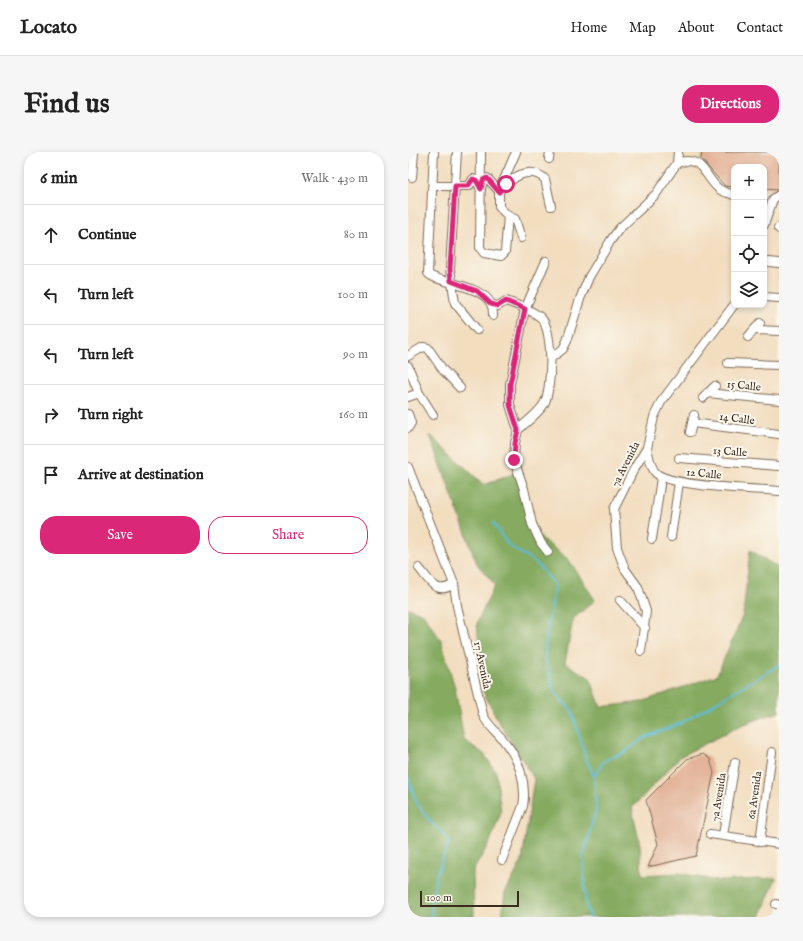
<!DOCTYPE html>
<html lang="en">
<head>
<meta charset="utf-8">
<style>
  :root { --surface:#fff; --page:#f6f6f6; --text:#222; --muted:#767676; --line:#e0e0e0; --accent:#db2777 }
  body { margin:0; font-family:"IM FELL English",serif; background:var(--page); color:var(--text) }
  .controls { position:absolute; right:12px; top:12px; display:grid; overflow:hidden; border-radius:8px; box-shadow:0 2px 6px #0003 }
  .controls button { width:36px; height:36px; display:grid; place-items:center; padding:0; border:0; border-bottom:1px solid var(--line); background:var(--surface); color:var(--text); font:20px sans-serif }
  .scale { position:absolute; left:12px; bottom:10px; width:99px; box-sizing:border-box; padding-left:4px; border:2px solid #3b2a1e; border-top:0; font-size:11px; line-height:14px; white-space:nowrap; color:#3b2a1e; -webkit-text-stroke:3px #fbf7ec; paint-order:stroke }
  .stop { position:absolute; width:12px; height:12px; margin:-9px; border:3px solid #db2777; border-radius:50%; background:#fff }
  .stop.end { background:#db2777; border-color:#fff; box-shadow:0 1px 4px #0008 }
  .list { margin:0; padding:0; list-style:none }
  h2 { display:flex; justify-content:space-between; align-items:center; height:52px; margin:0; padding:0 16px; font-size:17px }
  h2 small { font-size:13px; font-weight:400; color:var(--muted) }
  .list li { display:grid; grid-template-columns:26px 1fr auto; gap:12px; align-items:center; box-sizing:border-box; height:60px; padding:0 16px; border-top:1px solid var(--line) }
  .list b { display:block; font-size:15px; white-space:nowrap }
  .list em { font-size:13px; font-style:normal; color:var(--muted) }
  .actions { display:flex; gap:8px; padding:12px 16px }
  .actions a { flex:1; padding:9px 0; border:1px solid var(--accent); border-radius:16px; text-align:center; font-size:14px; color:var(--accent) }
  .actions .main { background:var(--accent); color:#fff }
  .icon { flex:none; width:22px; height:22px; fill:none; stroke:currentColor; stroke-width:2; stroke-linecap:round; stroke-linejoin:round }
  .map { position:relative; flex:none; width:371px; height:765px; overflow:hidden; border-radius:16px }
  header { display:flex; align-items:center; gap:24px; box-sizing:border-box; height:56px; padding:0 20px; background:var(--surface); border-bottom:1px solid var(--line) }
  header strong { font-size:19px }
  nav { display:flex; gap:22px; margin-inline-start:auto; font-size:14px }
  .intro { display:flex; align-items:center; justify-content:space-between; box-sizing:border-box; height:96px; padding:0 24px }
  h1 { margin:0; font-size:28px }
  .button { padding:10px 18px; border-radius:16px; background:var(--accent); color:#fff; font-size:14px; font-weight:700 }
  main { display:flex; gap:24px; padding:0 24px }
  aside { flex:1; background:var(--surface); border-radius:16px; box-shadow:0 2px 6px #0003 }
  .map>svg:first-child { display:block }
</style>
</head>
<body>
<header>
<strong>Locato</strong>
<nav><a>Home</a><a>Map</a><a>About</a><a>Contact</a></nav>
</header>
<div class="intro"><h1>Find us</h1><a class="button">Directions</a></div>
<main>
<aside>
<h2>6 min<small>Walk · 430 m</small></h2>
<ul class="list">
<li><svg class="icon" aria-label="ahead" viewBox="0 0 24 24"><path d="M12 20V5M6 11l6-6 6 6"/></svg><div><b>Continue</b></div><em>80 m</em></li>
<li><svg class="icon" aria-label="left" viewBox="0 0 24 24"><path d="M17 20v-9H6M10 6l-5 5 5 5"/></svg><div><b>Turn left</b></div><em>100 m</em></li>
<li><svg class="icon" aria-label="left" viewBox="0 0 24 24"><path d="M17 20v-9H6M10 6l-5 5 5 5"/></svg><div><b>Turn left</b></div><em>90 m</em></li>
<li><svg class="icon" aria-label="right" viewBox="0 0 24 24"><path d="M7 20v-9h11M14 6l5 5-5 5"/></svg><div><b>Turn right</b></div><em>160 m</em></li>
<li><svg class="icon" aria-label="arrive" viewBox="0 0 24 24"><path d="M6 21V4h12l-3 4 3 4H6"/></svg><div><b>Arrive at destination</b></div></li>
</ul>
<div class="actions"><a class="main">Save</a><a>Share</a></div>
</aside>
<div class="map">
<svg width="371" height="765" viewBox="0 0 371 765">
  <rect width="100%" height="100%" fill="#fbf7ec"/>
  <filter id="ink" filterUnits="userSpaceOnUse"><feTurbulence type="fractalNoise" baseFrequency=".025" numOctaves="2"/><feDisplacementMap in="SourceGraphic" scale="8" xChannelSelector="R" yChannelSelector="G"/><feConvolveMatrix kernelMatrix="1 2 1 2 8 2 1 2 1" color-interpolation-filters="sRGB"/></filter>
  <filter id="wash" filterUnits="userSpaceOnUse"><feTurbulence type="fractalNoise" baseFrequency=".012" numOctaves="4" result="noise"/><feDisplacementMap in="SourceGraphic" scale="16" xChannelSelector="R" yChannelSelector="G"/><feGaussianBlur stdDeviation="0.9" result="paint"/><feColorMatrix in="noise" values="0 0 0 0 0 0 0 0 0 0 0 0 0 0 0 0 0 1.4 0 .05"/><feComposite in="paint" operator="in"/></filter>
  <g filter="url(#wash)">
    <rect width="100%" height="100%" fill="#f2ddbf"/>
    <g fill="#85aa60" stroke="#606a3f">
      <path d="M 22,283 L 76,333 L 107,321 L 129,383 L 161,408 L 187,448 L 165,467 L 157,511 L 182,526 L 193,555 L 233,550 L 309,523 L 335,463 L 342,398 L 371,416 L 371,560 L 336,572 L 273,604 L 224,656 L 232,693 L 234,723 L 271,721 L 310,729 L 368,726 L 352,765 L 94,765 L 97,741 L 114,709 L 126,627 L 91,570 L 75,539 L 69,471 L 87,433 L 69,412 Z"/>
      <path d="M 0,456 L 15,462 L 33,488 L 47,536 L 56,588 L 76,602 L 88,620 L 93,660 L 82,690 L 65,719 L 66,765 L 0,765 Z"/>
    </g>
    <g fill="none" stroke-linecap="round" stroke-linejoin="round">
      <g stroke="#5bbdd9" stroke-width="2">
        <path d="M 85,371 L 100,393 L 128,411 L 147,433 L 138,486 L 137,506 L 147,541 L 164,559 L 178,607 L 186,624 L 188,658 L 175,705 L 178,755 L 183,765"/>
        <path d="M 186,624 L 196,609 L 217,600 L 236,586 L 273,571 L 371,513"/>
        <path d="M 0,625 C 4,639 8,653 18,664 C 25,674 34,680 41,690 C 31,715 21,738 24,765"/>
      </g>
    </g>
    <g id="blocks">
      <g fill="#e3b399">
        <path d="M 294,0 L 371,0 L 371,38 L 356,37 L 356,15 L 326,15 L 326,35 L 317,34 L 293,7 Z"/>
        <path d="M 295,602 L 302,607 L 306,621 L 288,704 L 240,715 L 250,692 L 238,648 L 279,607 Z"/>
      </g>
    </g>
  </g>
  <g filter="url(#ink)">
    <use href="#blocks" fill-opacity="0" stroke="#7b6956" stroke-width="1"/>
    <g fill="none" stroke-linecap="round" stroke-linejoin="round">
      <g stroke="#7b6956" stroke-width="10">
        <g id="street">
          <path d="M 26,0 L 20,121 C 24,130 74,132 83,152 C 85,155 85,161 85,164"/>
          <path d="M 49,0 L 42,117 L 47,151 L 69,178"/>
          <path d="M 73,0 L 72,96 L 76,101 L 93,104 L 97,100 L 100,64"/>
          <path d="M 108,0 L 91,39 L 91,55 L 100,64 L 107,67 L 113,86"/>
          <path d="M 141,7 L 142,0"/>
          <path d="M 269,11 C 295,2 296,25 311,37 C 315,40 321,41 326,43"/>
          <path d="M 4,25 L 6,0"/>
          <path d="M 25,34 L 61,34 L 65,27 L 68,28 L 73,37 L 75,28 L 79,26 L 91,39 C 103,27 120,12 137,27 L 143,54"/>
          <path d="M 356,73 L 365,47 L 371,43"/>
          <path d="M 370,76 L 371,77"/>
          <path d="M 138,109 L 117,157 L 102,232 L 102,253 L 110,278 L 107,291 L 106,308 L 116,337 L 124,372 L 133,391 L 140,400"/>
          <path d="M 361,110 L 371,111"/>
          <path d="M 356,145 L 371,146"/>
          <path d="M 83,152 L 90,154 L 98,149 C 109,153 125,158 133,166 C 146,179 144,238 136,252 C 130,262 118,270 110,278"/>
          <path d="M 346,178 L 371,179"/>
          <path d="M 340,185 L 352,171"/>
          <path d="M 0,204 L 15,195 L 20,196 L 35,218 L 52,236"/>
          <path d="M 143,206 L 155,197 L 159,189 L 172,147 L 181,125 L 203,88 L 211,77 L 248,42 L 269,11 L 270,0"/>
          <path d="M 320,211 L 371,213"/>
          <path d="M 0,214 L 11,241 L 25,263"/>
          <path d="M 299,241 L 371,248"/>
          <path d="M 0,245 L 11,241"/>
          <path d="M 295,246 L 307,234"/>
          <path d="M 0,262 L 3,271 L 0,276"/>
          <path d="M 284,271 L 371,282"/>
          <path d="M 282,280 L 286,263"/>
          <path d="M 239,296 C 241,304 242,314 247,320 C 259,335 348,337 371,339"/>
          <path d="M 271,306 L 371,314"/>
          <path d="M 0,315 L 46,432 L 49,454 L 75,563 C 80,574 89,580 96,589 C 111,607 119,631 115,654 L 94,708"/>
          <path d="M 263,385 L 271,330"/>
          <path d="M 244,387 L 253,326"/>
          <path d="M 11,416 C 22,429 28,444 46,432"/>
          <path d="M 212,448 L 237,476"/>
          <path d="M 233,499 L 238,459 L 230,435 L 217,417 L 209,396 L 206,357 L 226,317 L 239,296 L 246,265 L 253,250 L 326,153"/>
          <path d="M 302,682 L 371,692"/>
          <path d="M 315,683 L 327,610"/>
          <path d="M 352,690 L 364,600"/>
          <path d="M 368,752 L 371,753"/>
        </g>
      </g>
      <use href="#street" stroke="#fff" stroke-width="8"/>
    </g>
  </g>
  <g fill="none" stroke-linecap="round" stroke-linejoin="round" filter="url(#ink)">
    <path stroke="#db2777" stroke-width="5" d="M 98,32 L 91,40 L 79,26 L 75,28 L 73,37 L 68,28 L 65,27 L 60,34 L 47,34 L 42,117 L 43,129 L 69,139 L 83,152 L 90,154 L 98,149 L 117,157 L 102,232 L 102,253 L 110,278 L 107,291 L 106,308"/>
  </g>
  <g text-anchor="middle" stroke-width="4" stroke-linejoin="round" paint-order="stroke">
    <g font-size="11" fill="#3b2a1e" stroke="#fbf7ec">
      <text transform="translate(336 233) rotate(6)" y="4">15 Calle</text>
      <text transform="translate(329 266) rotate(7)" y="4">14 Calle</text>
      <text transform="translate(322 299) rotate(4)" y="4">13 Calle</text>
      <text transform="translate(217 312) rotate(-63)" y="4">7a Avenida</text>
      <text transform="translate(296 321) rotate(6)" y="4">12 Calle</text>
      <text transform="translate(75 513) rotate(78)" y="4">17 Avenida</text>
      <text transform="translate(346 643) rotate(-82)" y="4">6a Avenida</text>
      <text transform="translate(310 645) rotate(-81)" y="4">7a Avenida</text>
    </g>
  </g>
</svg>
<div class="controls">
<button>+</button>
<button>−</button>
<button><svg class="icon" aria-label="locate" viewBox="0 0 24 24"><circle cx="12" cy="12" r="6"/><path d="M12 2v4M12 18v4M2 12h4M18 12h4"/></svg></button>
<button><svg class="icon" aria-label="layers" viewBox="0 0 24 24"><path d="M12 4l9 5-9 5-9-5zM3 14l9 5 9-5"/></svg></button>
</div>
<div class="scale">100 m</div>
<div class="stop" style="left:98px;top:32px"></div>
<div class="stop end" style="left:106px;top:308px"></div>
</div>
</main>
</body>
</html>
